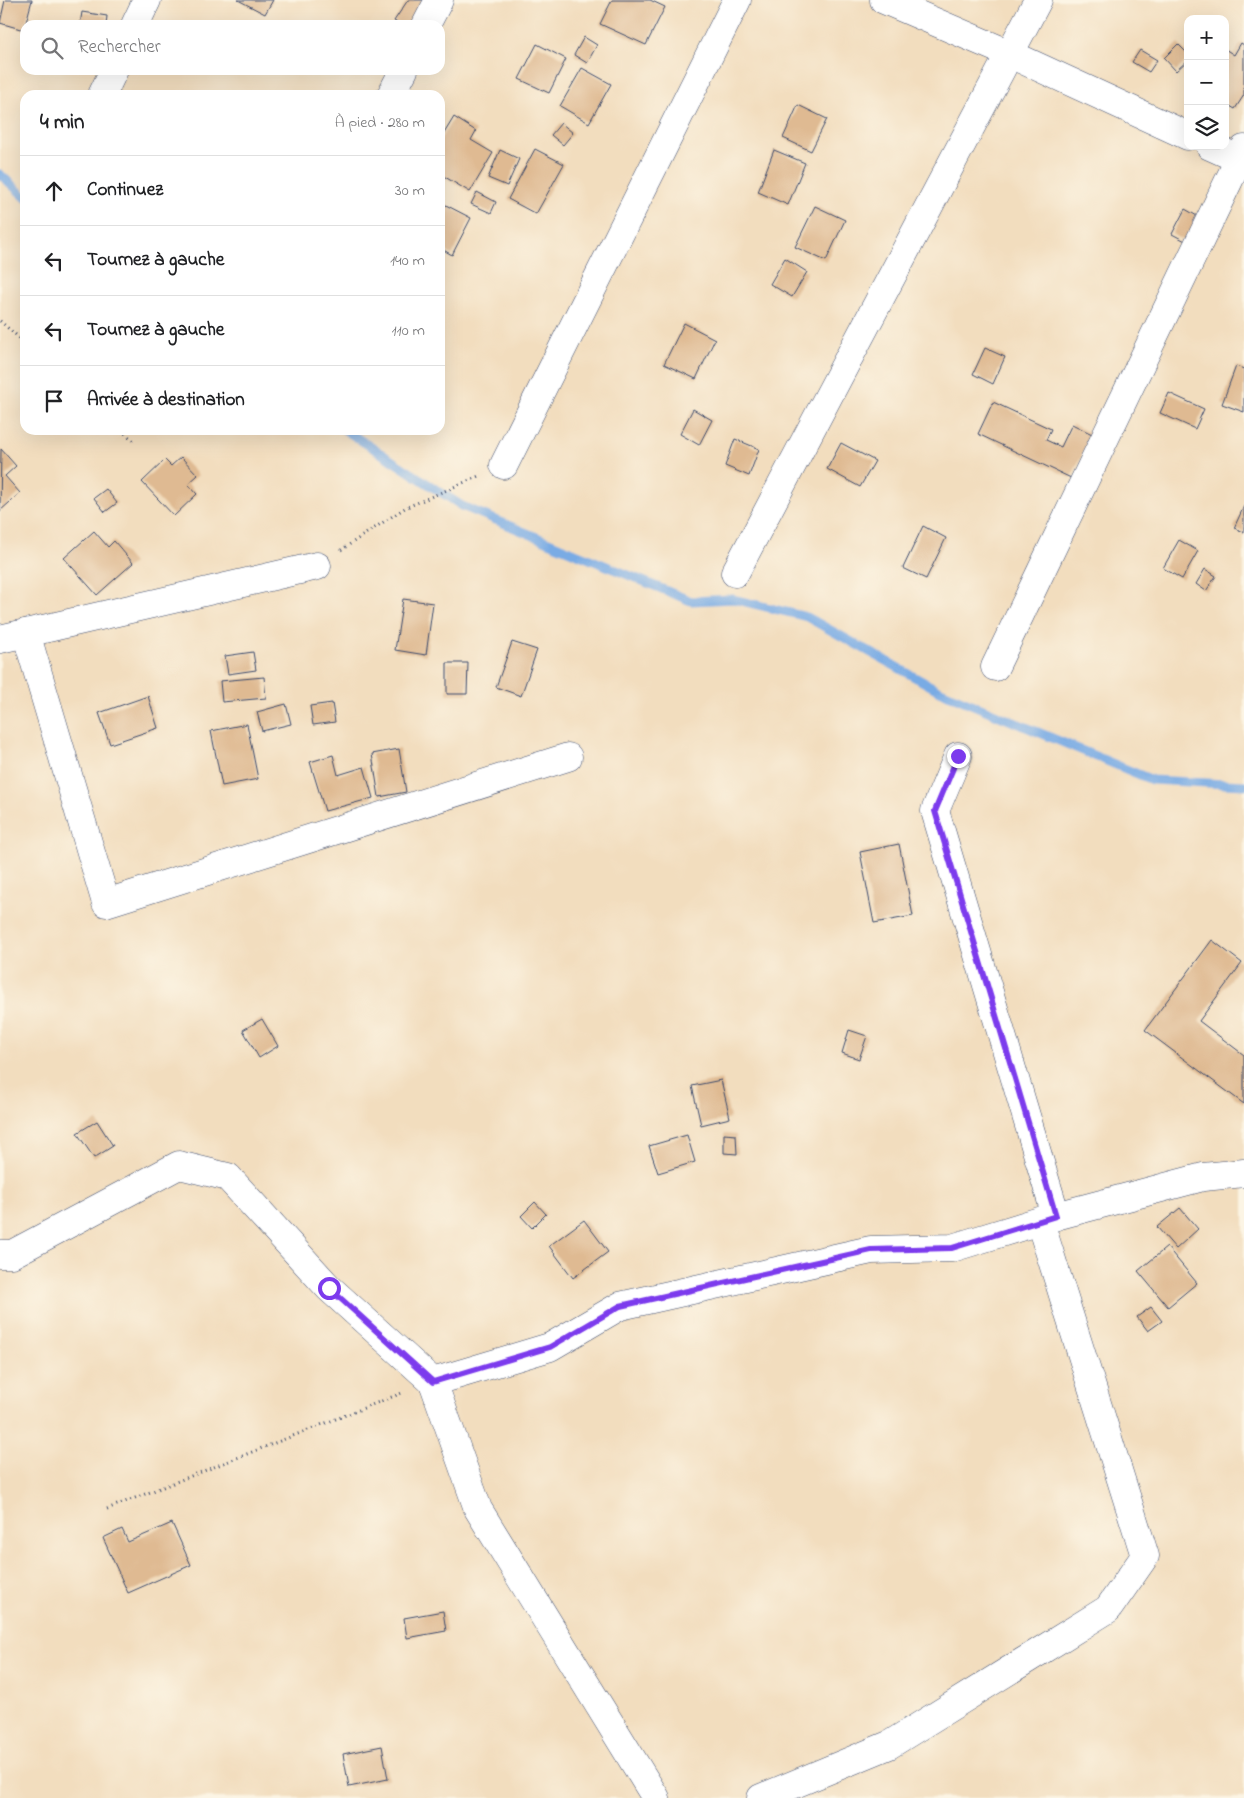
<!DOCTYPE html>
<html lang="fr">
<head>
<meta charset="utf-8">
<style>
  :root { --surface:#fff; --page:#f6f6f6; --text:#202124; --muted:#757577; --line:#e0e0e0 }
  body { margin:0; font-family:"Indie Flower",sans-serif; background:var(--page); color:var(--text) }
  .controls { position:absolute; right:15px; top:15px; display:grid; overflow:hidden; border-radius:10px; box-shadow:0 5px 20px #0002 }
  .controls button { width:45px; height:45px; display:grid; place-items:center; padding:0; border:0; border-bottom:1px solid var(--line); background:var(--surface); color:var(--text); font:25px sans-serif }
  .stop { position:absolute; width:15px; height:15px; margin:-11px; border:4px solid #7c3aed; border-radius:50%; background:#fff }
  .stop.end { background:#7c3aed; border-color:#fff; box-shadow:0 1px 5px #0008 }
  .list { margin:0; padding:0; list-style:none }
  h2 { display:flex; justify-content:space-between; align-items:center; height:65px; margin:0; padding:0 20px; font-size:21px }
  h2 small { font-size:16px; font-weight:400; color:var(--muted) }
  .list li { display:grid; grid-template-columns:32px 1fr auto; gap:15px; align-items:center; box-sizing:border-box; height:70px; padding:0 20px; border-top:1px solid var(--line) }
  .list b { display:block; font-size:19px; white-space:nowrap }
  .list em { font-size:16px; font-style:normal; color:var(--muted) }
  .icon { flex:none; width:28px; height:28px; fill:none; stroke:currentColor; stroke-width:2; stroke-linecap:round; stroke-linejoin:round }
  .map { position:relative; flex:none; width:1244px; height:1798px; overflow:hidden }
  .search { position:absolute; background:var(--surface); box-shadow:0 5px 20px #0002; left:20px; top:20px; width:425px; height:55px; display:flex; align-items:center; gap:12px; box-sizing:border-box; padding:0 18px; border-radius:15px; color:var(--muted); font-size:19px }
  .panel { position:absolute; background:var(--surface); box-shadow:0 5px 20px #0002; left:20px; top:90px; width:425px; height:345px; border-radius:15px }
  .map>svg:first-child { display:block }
</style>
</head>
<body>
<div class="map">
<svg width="1244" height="1798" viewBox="0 0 1244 1798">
  <rect width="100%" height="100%" fill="#fcf5e5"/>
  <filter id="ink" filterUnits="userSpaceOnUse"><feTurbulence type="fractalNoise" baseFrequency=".02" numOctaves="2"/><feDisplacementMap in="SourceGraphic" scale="10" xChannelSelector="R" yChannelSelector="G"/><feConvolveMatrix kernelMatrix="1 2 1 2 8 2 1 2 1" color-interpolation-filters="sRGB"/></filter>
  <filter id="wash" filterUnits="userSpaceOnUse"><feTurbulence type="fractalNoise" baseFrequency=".0096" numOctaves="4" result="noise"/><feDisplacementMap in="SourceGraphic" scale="20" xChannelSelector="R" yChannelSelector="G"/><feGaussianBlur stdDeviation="1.12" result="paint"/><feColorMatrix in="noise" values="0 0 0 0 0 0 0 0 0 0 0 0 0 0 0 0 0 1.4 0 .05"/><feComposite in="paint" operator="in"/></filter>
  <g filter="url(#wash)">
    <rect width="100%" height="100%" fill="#f2ddbe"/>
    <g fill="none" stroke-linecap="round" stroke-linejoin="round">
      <g stroke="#79abe4" stroke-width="9">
        <path d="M 0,174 L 25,197"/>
        <path d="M 345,430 L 462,506 L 691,601 L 733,599 L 807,617 L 938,690 L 1152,780 L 1244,785"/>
      </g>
    </g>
    <g id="blocks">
      <g fill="#dfba92">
        <path d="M 5,0 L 32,0 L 24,30 L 0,23 Z"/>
        <path d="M 238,0 L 273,0 L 265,14 Z"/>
        <path d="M 408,0 L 430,0 L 415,25 L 401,25 L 394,21 Z"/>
        <path d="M 612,0 L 650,0 L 665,7 L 646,45 L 600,24 Z"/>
        <path d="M 82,12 L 107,16 L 106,25 L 80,25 Z"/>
        <path d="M 584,37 L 597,45 L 587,63 L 574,55 Z"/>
        <path d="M 1241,43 L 1244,45 L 1244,95 L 1235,109 L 1225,103 L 1225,49 L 1234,55 Z"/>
        <path d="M 537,44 L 566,59 L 549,93 L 519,79 Z"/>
        <path d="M 1178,44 L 1188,54 L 1188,60 L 1176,71 L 1164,58 Z"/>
        <path d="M 1140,50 L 1157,60 L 1149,72 L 1132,62 Z"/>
        <path d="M 582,68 L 611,84 L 589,123 L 560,106 Z"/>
        <path d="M 798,105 L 827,119 L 811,151 L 783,138 Z"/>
        <path d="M 454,117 L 476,131 L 471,140 L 493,153 L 470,192 L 440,174 L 440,140 Z"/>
        <path d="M 561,123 L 573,133 L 563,145 L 551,135 Z"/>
        <path d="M 535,149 L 564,164 L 536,214 L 508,199 Z"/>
        <path d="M 500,150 L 519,159 L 507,186 L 488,178 Z"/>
        <path d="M 774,150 L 805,163 L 788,205 L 758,192 Z"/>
        <path d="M 477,192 L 496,202 L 491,213 L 471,204 Z"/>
        <path d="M 440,202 L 471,218 L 452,255 L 440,248 Z"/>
        <path d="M 815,206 L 845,220 L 826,261 L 795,247 Z"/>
        <path d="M 1185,209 L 1204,220 L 1191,244 L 1172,234 Z"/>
        <path d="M 785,258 L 807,272 L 792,297 L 770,284 Z"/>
        <path d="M 684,323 L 715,339 L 696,379 L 664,364 Z"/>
        <path d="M 985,348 L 1005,357 L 993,384 L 973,374 Z"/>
        <path d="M 1236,366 L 1244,369 L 1244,412 L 1222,404 Z"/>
        <path d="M 1169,393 L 1204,409 L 1195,429 L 1160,413 Z"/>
        <path d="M 993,402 L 1051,429 L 1046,440 L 1061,447 L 1072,424 L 1092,434 L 1071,478 L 978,434 Z"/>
        <path d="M 693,409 L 712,420 L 699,445 L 680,434 Z"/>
        <path d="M 735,439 L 759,449 L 749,476 L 725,466 Z"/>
        <path d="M 841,443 L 875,461 L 860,487 L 827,469 Z"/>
        <path d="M 1,449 L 16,466 L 5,476 L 20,493 L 0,511 Z"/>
        <path d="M 181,457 L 198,475 L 188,484 L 197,494 L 174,516 L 142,482 L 165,460 L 171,466 Z"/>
        <path d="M 106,489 L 117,503 L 105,512 L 94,498 Z"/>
        <path d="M 1244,506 L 1244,532 L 1234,528 Z"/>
        <path d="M 923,526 L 946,538 L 926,579 L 903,568 Z"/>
        <path d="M 94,531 L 108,547 L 114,541 L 133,563 L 97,595 L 64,558 Z"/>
        <path d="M 1179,540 L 1198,551 L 1182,579 L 1163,568 Z"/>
        <path d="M 1205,569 L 1216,576 L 1206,591 L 1196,584 Z"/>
        <path d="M 403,599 L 433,603 L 426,655 L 395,650 Z"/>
        <path d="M 512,642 L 537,650 L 521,696 L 496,687 Z"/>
        <path d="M 253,652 L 256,670 L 228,674 L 225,656 Z"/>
        <path d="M 447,663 L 468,663 L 467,694 L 447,694 Z"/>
        <path d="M 264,677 L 266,698 L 222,702 L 220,681 Z"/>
        <path d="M 148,696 L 158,728 L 110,744 L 99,713 Z"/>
        <path d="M 332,703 L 335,722 L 313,725 L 310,706 Z"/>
        <path d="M 286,704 L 291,724 L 262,731 L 257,712 Z"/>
        <path d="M 247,724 L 258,779 L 222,786 L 211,731 Z"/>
        <path d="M 399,749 L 406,792 L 379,797 L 372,754 Z"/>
        <path d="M 333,755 L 338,775 L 364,767 L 373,798 L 325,811 L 310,762 Z"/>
        <path d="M 899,844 L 913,916 L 874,923 L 860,852 Z"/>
        <path d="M 1212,940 L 1242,963 L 1199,1021 L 1244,1055 L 1244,1104 L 1145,1030 Z"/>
        <path d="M 262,1019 L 278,1046 L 259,1058 L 243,1030 Z"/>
        <path d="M 849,1030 L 867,1036 L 859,1059 L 842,1053 Z"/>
        <path d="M 721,1080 L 730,1118 L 701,1125 L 692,1086 Z"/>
        <path d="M 97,1121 L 113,1146 L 94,1158 L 77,1133 Z"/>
        <path d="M 724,1134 L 736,1135 L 737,1154 L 724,1153 Z"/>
        <path d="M 687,1135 L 695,1162 L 658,1173 L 649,1146 Z"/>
        <path d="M 535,1202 L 546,1214 L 532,1228 L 521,1216 Z"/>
        <path d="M 1180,1208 L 1198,1229 L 1176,1249 L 1157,1227 Z"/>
        <path d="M 584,1220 L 608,1252 L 573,1278 L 549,1246 Z"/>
        <path d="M 1167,1247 L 1197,1283 L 1168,1307 L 1138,1271 Z"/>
        <path d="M 1151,1307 L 1162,1321 L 1148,1331 L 1137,1317 Z"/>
        <path d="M 172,1523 L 191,1565 L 128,1593 L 103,1538 L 122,1529 L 128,1542 Z"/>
        <path d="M 443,1611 L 446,1631 L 407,1638 L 404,1618 Z"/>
        <path d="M 382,1746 L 388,1779 L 349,1787 L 343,1754 Z"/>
      </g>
    </g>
  </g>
  <g filter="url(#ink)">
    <use href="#blocks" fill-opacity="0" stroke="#3b496c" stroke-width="1"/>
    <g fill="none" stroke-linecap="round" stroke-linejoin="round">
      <g stroke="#3b496c" stroke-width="29">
        <g id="minor">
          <path d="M 884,0 L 1010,54 L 1188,136"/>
          <path d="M 135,25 L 147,0"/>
          <path d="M 426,25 L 439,0"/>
          <path d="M 102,95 L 114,70"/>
          <path d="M 391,95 L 404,70"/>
          <path d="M 1210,146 L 1239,159"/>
          <path d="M 504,465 L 737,0"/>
          <path d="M 735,573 L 1038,0"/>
          <path d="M 26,633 L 106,903 L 568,757"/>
          <path d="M 0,639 L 317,566"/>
          <path d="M 995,667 L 1244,149"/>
          <path d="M 958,756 L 935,811 L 1056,1216"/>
          <path d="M 0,1254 L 12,1254 L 179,1165 L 228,1177 L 329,1288 L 433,1382 L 550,1347 L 620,1306 L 871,1250 L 952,1248 L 1056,1216 L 1203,1177 L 1244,1173"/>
          <path d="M 433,1382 L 478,1509 L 656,1798"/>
          <path d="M 761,1798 L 889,1745 L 1108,1609 L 1145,1556 L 1040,1222"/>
        </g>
      </g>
      <g stroke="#3b496c" stroke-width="3" stroke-dasharray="1 4" stroke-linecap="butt">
        <path d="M 0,321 L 25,343"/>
        <path d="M 121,430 L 134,441"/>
        <path d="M 341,550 L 405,508 L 479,476"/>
        <path d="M 107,1509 L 402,1393"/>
      </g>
      <use href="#minor" stroke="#fff" stroke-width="28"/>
    </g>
  </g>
  <g fill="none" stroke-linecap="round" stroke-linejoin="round" filter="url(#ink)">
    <path stroke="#7c3aed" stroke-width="6" d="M 329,1288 L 433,1382 L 550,1347 L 620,1306 L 871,1250 L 952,1248 L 1056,1216 L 935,811 L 958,756"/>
  </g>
</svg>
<div class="controls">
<button>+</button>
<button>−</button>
<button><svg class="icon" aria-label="layers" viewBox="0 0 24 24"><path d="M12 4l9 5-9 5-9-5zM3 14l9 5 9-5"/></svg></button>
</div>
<div class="stop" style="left:329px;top:1288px"></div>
<div class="stop end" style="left:958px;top:756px"></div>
<div class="search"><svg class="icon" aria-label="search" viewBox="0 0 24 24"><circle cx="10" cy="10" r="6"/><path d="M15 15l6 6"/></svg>Rechercher</div>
<section class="panel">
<h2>4 min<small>À pied · 280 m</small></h2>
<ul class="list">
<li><svg class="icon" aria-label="ahead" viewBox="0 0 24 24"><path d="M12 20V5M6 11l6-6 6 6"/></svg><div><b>Continuez</b></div><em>30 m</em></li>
<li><svg class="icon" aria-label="left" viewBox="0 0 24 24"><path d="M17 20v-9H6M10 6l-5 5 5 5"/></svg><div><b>Tournez à gauche</b></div><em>140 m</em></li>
<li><svg class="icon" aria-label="left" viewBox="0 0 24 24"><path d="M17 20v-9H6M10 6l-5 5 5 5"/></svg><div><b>Tournez à gauche</b></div><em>110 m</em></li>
<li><svg class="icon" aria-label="arrive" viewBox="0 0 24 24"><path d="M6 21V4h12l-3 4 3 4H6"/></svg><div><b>Arrivée à destination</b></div></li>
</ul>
</section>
</div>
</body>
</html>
